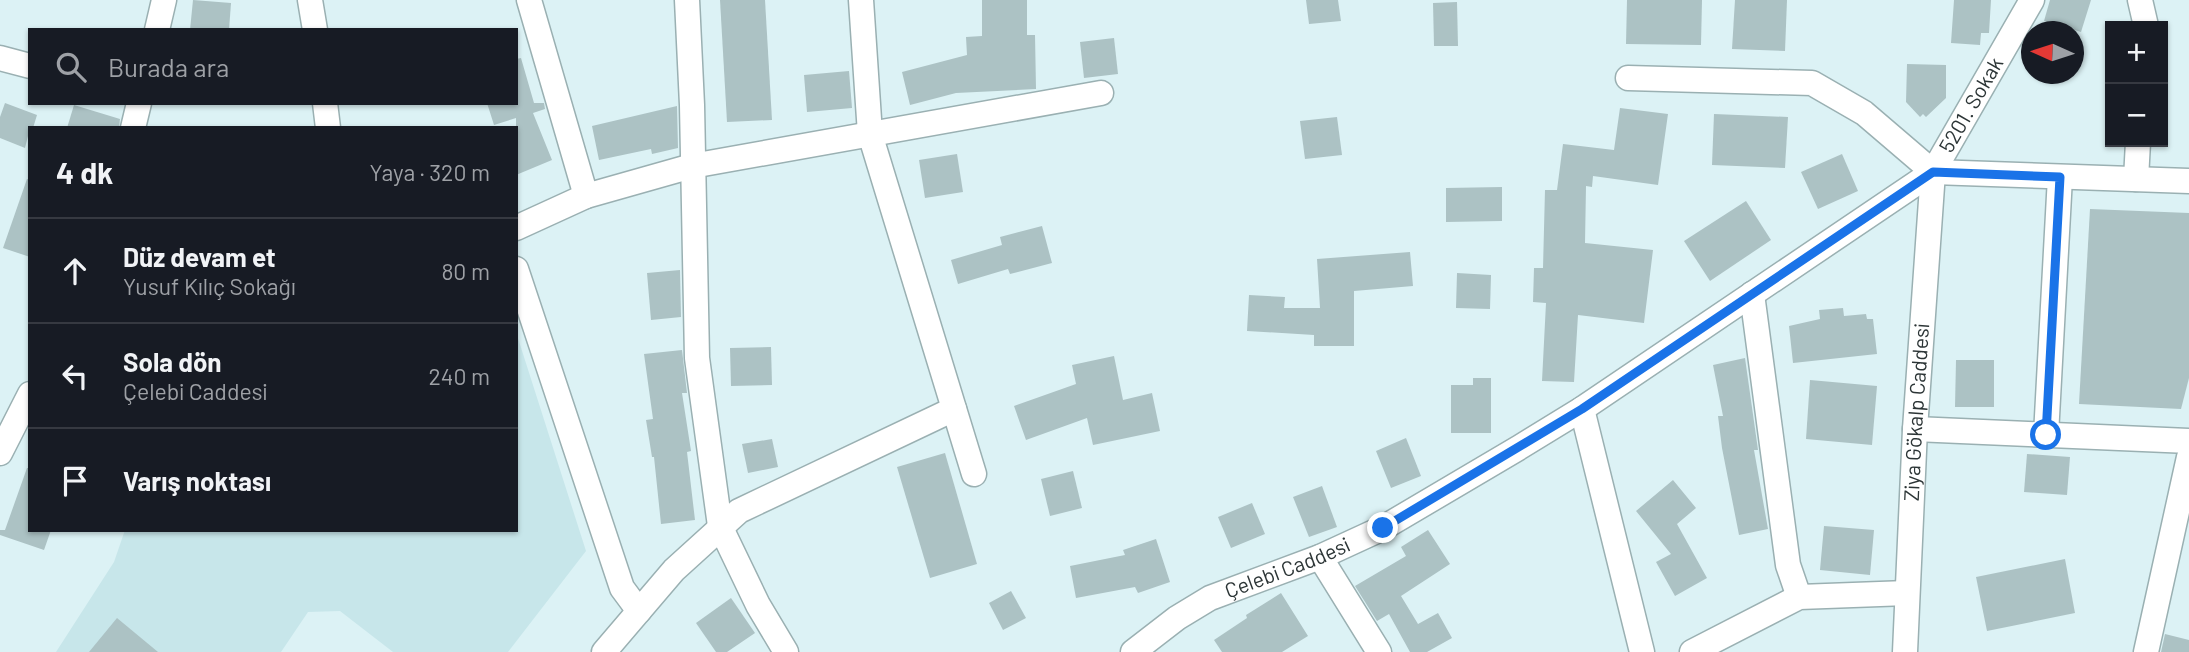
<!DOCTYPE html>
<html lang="tr">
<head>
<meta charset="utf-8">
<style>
  :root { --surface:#171b24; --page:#242831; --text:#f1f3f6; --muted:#9ea1a6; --line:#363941 }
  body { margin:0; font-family:Barlow,sans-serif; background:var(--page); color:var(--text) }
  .controls { position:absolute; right:21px; top:21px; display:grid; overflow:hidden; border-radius:0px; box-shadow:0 2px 5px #0004 }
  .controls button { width:63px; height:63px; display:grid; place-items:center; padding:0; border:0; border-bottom:2px solid var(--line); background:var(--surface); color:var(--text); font:35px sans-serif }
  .compass { position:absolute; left:2021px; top:21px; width:63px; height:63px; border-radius:50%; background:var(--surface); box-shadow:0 2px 5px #0004; rotate:273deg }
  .stop { position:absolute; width:21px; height:21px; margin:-16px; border:5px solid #1a73e8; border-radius:50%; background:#fff }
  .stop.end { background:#1a73e8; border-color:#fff; box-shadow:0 2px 7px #0008 }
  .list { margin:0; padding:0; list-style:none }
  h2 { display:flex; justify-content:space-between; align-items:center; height:91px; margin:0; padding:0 28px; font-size:30px }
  h2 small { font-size:23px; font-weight:400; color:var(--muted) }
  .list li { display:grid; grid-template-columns:46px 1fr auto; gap:21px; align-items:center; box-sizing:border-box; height:105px; padding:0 28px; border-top:2px solid var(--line) }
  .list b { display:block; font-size:26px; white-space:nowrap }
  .list p { margin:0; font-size:23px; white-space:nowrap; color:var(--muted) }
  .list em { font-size:23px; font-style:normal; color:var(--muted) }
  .icon { flex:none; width:38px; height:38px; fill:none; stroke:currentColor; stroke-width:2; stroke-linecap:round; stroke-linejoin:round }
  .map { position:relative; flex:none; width:2189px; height:652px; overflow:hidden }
  .search { position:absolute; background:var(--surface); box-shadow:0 2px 5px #0004; left:28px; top:28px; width:490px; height:77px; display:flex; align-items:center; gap:18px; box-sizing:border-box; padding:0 24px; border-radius:0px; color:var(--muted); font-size:26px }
  .panel { position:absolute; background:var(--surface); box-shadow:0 2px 5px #0004; left:28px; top:126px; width:490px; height:406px; border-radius:0px }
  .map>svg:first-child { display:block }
</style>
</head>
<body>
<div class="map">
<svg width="2189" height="652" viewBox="0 0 2189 652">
  <rect width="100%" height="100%" fill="#dcf2f5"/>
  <path fill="#c7e6ea" d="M 516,332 L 586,551 L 508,652 L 393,652 L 340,611 L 308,612 L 281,652 L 56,652 L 114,562 L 125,530 L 516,530 Z"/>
  <g fill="#acc2c4">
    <path d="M 193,0 L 231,3 L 229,30 L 190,30 Z"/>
    <path d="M 720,0 L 765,0 L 772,120 L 727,122 Z"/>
    <path d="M 982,0 L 1027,0 L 1027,35 L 1035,35 L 1036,89 L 956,93 L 910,105 L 902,72 L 967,55 L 966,37 L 982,36 Z"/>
    <path d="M 1306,0 L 1338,0 L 1341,21 L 1309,24 Z"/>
    <path d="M 1627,0 L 1702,0 L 1701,45 L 1626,44 Z"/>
    <path d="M 1735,0 L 1787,0 L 1785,51 L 1732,49 Z"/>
    <path d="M 1954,0 L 1991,0 L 1989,33 L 1981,33 L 1980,45 L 1951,43 Z"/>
    <path d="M 2050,0 L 2091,0 L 2081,32 L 2044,21 Z"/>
    <path d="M 1457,2 L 1458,46 L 1434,46 L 1433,3 Z"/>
    <path d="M 1114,38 L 1118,74 L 1084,78 L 1080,42 Z"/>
    <path d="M 521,58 L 534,103 L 544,103 L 545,109 L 533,113 L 552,160 L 516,175 L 516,118 L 494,125 L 487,103 L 516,103 L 516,59 Z"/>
    <path d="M 1907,64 L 1946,65 L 1946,98 L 1926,117 L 1923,114 L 1920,117 L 1906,102 Z"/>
    <path d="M 849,71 L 852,108 L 807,112 L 804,75 Z"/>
    <path d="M 5,103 L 37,115 L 33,128 L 30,128 L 25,148 L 0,138 L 0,117 Z"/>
    <path d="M 74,105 L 120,119 L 119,128 L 67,128 Z"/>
    <path d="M 677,106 L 678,148 L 652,154 L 651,149 L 599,160 L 592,126 Z"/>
    <path d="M 1620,108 L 1668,114 L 1658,185 L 1593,176 L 1592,187 L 1586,186 L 1585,243 L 1653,250 L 1644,323 L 1578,315 L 1574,382 L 1542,381 L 1546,303 L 1533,302 L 1534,268 L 1543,268 L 1545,190 L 1557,190 L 1563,144 L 1614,150 Z"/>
    <path d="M 1714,114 L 1788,117 L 1785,168 L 1712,165 Z"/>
    <path d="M 1337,117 L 1342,155 L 1305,159 L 1300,121 Z"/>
    <path d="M 957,154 L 963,192 L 925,198 L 919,160 Z"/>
    <path d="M 1842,154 L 1858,191 L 1818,209 L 1801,172 Z"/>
    <path d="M 27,179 L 30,180 L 30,257 L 3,248 Z"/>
    <path d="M 1502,187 L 1502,221 L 1446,222 L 1446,188 Z"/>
    <path d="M 1746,201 L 1771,240 L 1710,281 L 1684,241 Z"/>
    <path d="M 2090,209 L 2189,213 L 2189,378 L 2181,409 L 2079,404 Z"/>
    <path d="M 1042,226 L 1052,263 L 1010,274 L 1008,269 L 958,284 L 951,260 L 1002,245 L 1000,237 Z"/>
    <path d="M 1410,252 L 1413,286 L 1354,291 L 1354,346 L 1314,346 L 1314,335 L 1247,331 L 1249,295 L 1285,297 L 1284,308 L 1320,308 L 1317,259 Z"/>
    <path d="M 680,270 L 681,317 L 651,320 L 647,273 Z"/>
    <path d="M 1457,273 L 1491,275 L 1490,309 L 1456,308 Z"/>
    <path d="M 1843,308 L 1844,316 L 1866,314 L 1867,319 L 1873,319 L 1877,354 L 1793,363 L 1789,326 L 1820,319 L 1819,310 Z"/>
    <path d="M 771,347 L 772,385 L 731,386 L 730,348 Z"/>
    <path d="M 682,350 L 687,393 L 682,393 L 691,451 L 687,452 L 695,520 L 661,524 L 654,457 L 652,457 L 646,420 L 653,419 L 644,354 Z"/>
    <path d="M 1114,356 L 1123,400 L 1152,393 L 1160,431 L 1093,445 L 1087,418 L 1026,440 L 1014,406 L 1076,384 L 1072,365 Z"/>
    <path d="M 1745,358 L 1758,450 L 1754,450 L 1768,529 L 1739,535 L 1722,448 L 1718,416 L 1723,416 L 1713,365 Z"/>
    <path d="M 1956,360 L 1994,360 L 1994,407 L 1955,407 Z"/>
    <path d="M 1473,378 L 1491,378 L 1491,433 L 1451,433 L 1451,385 L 1473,385 Z"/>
    <path d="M 1810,380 L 1877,386 L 1872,445 L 1806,439 Z"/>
    <path d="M 1406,438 L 1421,476 L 1391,488 L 1376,451 Z"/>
    <path d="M 772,439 L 778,467 L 748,473 L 742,444 Z"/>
    <path d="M 945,453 L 977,564 L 930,578 L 897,467 Z"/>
    <path d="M 2027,454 L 2070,457 L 2067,495 L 2024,492 Z"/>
    <path d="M 27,468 L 30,468 L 30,530 L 51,530 L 44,550 L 0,535 L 0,530 L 5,530 Z"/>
    <path d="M 1073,471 L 1082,508 L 1050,516 L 1041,479 Z"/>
    <path d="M 1673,480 L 1696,508 L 1677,524 L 1707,578 L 1675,596 L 1656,562 L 1671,554 L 1636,511 Z"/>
    <path d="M 1322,486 L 1337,527 L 1309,537 L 1293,497 Z"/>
    <path d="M 1252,503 L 1265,534 L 1231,548 L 1218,517 Z"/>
    <path d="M 1824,526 L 1874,530 L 1870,575 L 1820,570 Z"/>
    <path d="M 1428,530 L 1450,564 L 1401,596 L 1418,624 L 1438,613 L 1452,638 L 1427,652 L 1410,652 L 1389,614 L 1377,621 L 1355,586 L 1406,556 L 1401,547 Z"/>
    <path d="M 1156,539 L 1170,582 L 1138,593 L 1135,587 L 1076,598 L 1070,566 L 1125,555 L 1123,550 Z"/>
    <path d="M 2065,559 L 2075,613 L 1987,631 L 1976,577 Z"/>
    <path d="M 1011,591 L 1026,618 L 1003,630 L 989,603 Z"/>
    <path d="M 1281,593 L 1308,636 L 1282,652 L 1222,652 L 1214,640 L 1247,618 L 1246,615 Z"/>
    <path d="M 731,598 L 755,633 L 727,652 L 716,652 L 696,623 Z"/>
    <path d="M 117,618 L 158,652 L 89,652 Z"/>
    <path d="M 2165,634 L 2189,640 L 2189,652 L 2161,652 Z"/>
  </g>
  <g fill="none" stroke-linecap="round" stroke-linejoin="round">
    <g stroke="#9ab0b2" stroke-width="27">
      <g id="minor">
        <path d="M 310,0 L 315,30"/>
        <path d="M 529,0 L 586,196"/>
        <path d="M 687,0 L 692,105 L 697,358 L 720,526 L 758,605 L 786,652"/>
        <path d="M 861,0 L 870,134 L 974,474"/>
        <path d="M 2140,0 L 2146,26"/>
        <path d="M 157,30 L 164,0"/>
        <path d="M 0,58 L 30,66"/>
        <path d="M 1628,78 L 1812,83 L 1864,113 L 1933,172"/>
        <path d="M 325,103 L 328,128"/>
        <path d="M 133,128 L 139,103"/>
        <path d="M 2136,179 L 2138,142"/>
        <path d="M 516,228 L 586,196 L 692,166 L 1101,93"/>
        <path d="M 516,269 L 622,588 L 639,611"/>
        <path d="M 1752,294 L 1788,565 L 1799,597"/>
        <path d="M 1582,409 L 1642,652"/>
        <path d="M 1915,429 L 2189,441"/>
        <path d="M 2046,435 L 2060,177"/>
        <path d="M 0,453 L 30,394"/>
        <path d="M 1320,557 L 1379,652"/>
        <path d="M 604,652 L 674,570 L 739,511 L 954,409"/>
        <path id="s1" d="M 1133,652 L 1177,618 L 1210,598 L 1320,557 L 1383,528 L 1520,447 L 1582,409 L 1933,172 L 2189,181"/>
        <path d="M 1692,652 L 1799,597 L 1907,593"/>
        <path id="s2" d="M 1905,652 L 1915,429 L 1933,172 L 2032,0"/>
        <path d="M 2146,652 L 2189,457"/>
      </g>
    </g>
    <use href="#minor" stroke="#fff" stroke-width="24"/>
  </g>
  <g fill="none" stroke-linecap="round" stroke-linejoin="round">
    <path stroke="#1a73e8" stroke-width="9" d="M 1383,528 L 1582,409 L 1933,172 L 2060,177 L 2046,435"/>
  </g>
  <g text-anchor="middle" stroke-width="5" stroke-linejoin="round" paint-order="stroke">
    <g font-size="21" fill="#2c3536" stroke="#f4fdfe">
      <text dy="7" stroke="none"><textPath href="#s2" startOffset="558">5201. Sokak</textPath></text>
      <text dy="7" stroke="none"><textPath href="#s2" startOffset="240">Ziya Gökalp Caddesi</textPath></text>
      <text dy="7" stroke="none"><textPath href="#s1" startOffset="177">Çelebi Caddesi</textPath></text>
    </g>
  </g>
</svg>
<div class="controls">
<button>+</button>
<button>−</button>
</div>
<svg class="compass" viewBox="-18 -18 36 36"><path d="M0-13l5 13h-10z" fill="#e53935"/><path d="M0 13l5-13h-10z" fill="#9ea1a6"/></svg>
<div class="stop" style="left:2046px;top:435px"></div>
<div class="stop end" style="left:1383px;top:528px"></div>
<div class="search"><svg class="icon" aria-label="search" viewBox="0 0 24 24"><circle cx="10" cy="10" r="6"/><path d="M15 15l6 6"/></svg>Burada ara</div>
<section class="panel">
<h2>4 dk<small>Yaya · 320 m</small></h2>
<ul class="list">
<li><svg class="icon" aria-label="ahead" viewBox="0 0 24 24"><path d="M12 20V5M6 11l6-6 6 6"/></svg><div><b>Düz devam et</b><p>Yusuf Kılıç Sokağı</p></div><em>80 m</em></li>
<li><svg class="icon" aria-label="left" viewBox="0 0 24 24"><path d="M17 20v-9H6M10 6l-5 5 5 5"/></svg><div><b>Sola dön</b><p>Çelebi Caddesi</p></div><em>240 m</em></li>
<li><svg class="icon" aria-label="arrive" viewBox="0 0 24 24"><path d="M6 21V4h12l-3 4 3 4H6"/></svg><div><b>Varış noktası</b></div></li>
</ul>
</section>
</div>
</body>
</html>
